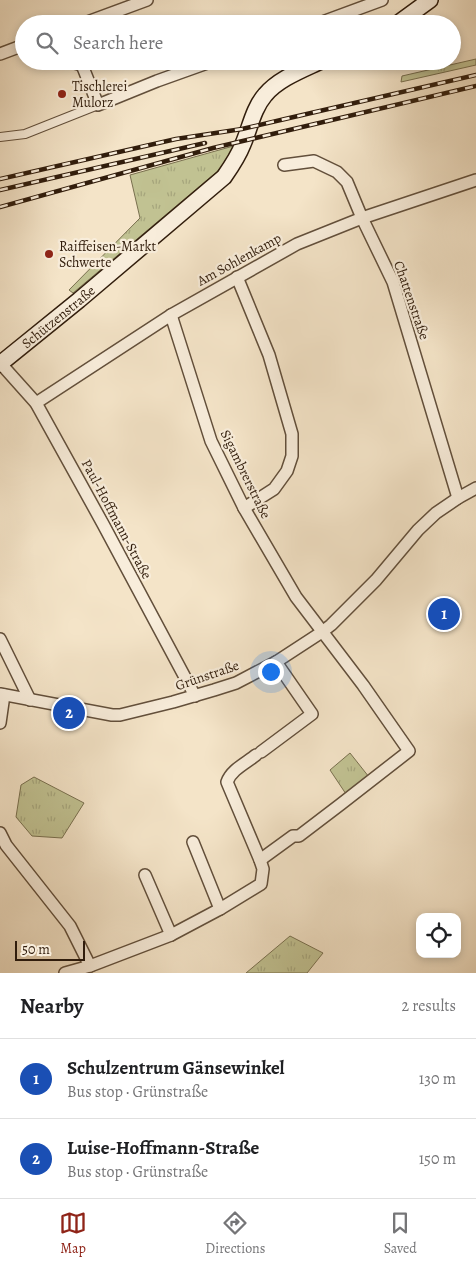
<!DOCTYPE html>
<html lang="en">
<head>
<meta charset="utf-8">
<style>
  :root { --surface:#fff; --page:#f6f6f6; --text:#202124; --muted:#757577; --line:#e0e0e0; --accent:#8f2418 }
  body { margin:0; font-family:Alegreya,serif; background:var(--page); color:var(--text) }
  .controls { position:absolute; right:15px; bottom:15px; display:grid; overflow:hidden; border-radius:10px; box-shadow:0 2px 8px #0003 }
  .controls button { width:45px; height:45px; display:grid; place-items:center; padding:0; border:0; border-bottom:1px solid var(--line); background:var(--surface); color:var(--text); font:25px sans-serif }
  .scale { position:absolute; left:15px; bottom:12px; width:70px; box-sizing:border-box; padding-left:5px; border:2px solid #311d0c; border-top:0; font-size:14px; line-height:18px; white-space:nowrap; color:#311d0c; -webkit-text-stroke:4px #f8eddb; paint-order:stroke }
  .you { position:absolute; left:270px; top:671px; width:18px; height:18px; margin:-12px; border:4px solid #fff; border-radius:50%; background:#1a73e8; box-shadow:0 0 0 8px #1a73e833 }
  .badge { display:grid; place-items:center; width:32px; height:32px; border-radius:50%; background:var(--accent); color:#fff; font-size:16px; font-weight:700 }
  .pin { position:absolute; translate:-50% -50%; border:2px solid #fff; box-shadow:0 1px 5px #0006 }
  .list { margin:0; padding:0; list-style:none }
  h2 { display:flex; justify-content:space-between; align-items:center; height:65px; margin:0; padding:0 20px; font-size:21px }
  h2 small { font-size:16px; font-weight:400; color:var(--muted) }
  .list li { display:grid; grid-template-columns:32px 1fr auto; gap:15px; align-items:center; box-sizing:border-box; height:80px; padding:0 20px; border-top:1px solid var(--line) }
  .list b { display:block; font-size:19px; white-space:nowrap }
  .list p { margin:0; font-size:16px; white-space:nowrap; color:var(--muted) }
  .list em { font-size:16px; font-style:normal; color:var(--muted) }
  .icon { flex:none; width:28px; height:28px; fill:none; stroke:currentColor; stroke-width:2; stroke-linecap:round; stroke-linejoin:round }
  .map { position:relative; flex:none; width:476px; height:973px; overflow:hidden }
  .search { position:absolute; background:var(--surface); box-shadow:0 2px 8px #0003; left:15px; right:15px; top:15px; height:55px; display:flex; align-items:center; gap:12px; box-sizing:border-box; padding:0 18px; border-radius:28px; color:var(--muted); font-size:19px }
  .sheet { height:225px; background:var(--surface) }
  nav { display:flex; justify-content:space-around; align-items:center; box-sizing:border-box; height:70px; border-top:1px solid var(--line); background:var(--surface); font-size:14px; color:var(--muted) }
  nav a { display:grid; justify-items:center; gap:2px }
  nav .on { color:var(--accent) }
  .map>svg:first-child { display:block }
</style>
</head>
<body>
<div class="map">
<svg width="476" height="973" viewBox="0 0 476 973">
  <defs>
    <pattern id="grass-tufts" width="24" height="20" patternUnits="userSpaceOnUse" patternTransform="scale(1.25)"><rect width="24" height="20" fill="#c1c292"/><path d="M3 7l-1-3M5 7V3M7 7l1-3M15 17l-1-3M17 17v-4M19 17l1-3" fill="none" stroke="#a6a67d"/></pattern>
  </defs>
  <rect width="100%" height="100%" fill="#f4e4c8"/>
  <filter id="stains"><feTurbulence type="fractalNoise" baseFrequency=".004" numOctaves="4"/><feColorMatrix values="0 0 0 0 .2 0 0 0 0 .09 0 0 0 0 .02 0 0 0 .5 -.17"/></filter>
  <radialGradient id="worn" r=".72"><stop offset=".6" stop-color="#630" stop-opacity="0"/><stop offset="1" stop-color="#630" stop-opacity=".3"/></radialGradient>
  <g fill="url(#grass-tufts)" stroke="#79704f">
    <path d="M 476,59 L 476,65 L 401,82 L 402,76 Z"/>
    <path d="M 237,145 L 226,164 L 73,293 L 69,290 L 140,218 L 130,175 Z"/>
    <path d="M 350,753 L 369,777 L 346,794 L 330,770 Z"/>
    <path d="M 34,777 L 84,803 L 62,838 L 32,836 L 16,817 L 21,785 Z"/>
    <path d="M 290,936 L 323,953 L 307,973 L 246,973 Z"/>
  </g>
  <g fill="none" stroke-linecap="round" stroke-linejoin="round">
    <g stroke="#624f3b" stroke-width="10">
      <path id="pedestrian" d="M 0,137 L 25,134 L 98,105"/>
    </g>
    <g stroke="#624f3b" stroke-width="14">
      <g id="minor">
        <path d="M 82,24 L 147,0"/>
        <path d="M 317,24 L 382,0"/>
        <path d="M 0,54 L 24,45"/>
        <path d="M 67,61 L 82,65"/>
        <path d="M 85,61 L 82,65 L 98,105 L 157,81 L 213,61"/>
        <path d="M 284,165 L 314,161 L 337,172 L 347,182 L 362,218 L 393,282 L 458,498"/>
        <path d="M 237,277 L 269,355 L 292,434 L 292,456 L 287,471 L 274,489 L 244,508"/>
        <path d="M 171,315 L 211,441 L 244,508 L 296,597 L 363,685 L 409,751 L 341,804 L 299,836 L 293,836 L 260,860"/>
        <path d="M 1,364 L 36,403 L 103,524 L 195,696"/>
        <path d="M 36,403 L 171,315 L 297,244 L 362,218 L 476,180"/>
        <path d="M 0,639 L 30,700"/>
        <path d="M 0,694 L 112,715 L 120,715 L 173,702 L 214,690 L 236,683 L 276,662 L 322,632 L 331,625 L 376,580 L 418,530 L 436,513 L 458,498 L 476,488"/>
        <path d="M 0,723 L 4,695"/>
        <path d="M 261,752 L 312,714 L 276,662"/>
        <path d="M 0,833 L 6,845 L 70,926 L 90,966"/>
        <path d="M 193,842 L 220,909"/>
        <path d="M 145,875 L 171,935"/>
        <path d="M 65,973 L 90,966 L 171,935 L 220,909 L 261,884 L 263,869 L 260,860 L 227,782 C 231,770 246,763 256,755"/>
      </g>
    </g>
    <g stroke="#311d0c" stroke-width="18">
      <g id="secondary">
        <path d="M 397,24 L 430,0"/>
        <path id="s1" d="M 0,364 L 79,300 L 224,177 C 231,167 238,157 243,144 C 250,128 253,109 265,95 C 278,79 302,70 321,61"/>
      </g>
    </g>
    <use href="#pedestrian" stroke="#f8eddb" stroke-width="8"/>
    <use href="#minor" stroke="#f8eddb" stroke-width="11"/>
    <use href="#secondary" stroke="#f8eddb" stroke-width="15"/>
    <g stroke="#311d0c" stroke-width="4.5">
      <g id="rail">
        <path d="M 0,179 L 176,139 L 242,129 L 285,119 L 476,75"/>
        <path d="M 0,190 L 205,143"/>
        <path d="M 0,207 L 213,148 L 476,86"/>
      </g>
    </g>
    <use href="#rail" stroke="#f8eddb" stroke-width="2.5" stroke-dasharray="8" stroke-linecap="butt"/>
  </g>
  <g fill="#8f2418" stroke="#f8eddb" stroke-width="2">
    <circle cx="62" cy="94" r="5"/>
    <circle cx="49" cy="254" r="5"/>
  </g>
  <g text-anchor="middle" stroke-width="4.5" stroke-linejoin="round" paint-order="stroke">
    <g font-size="14" fill="#311d0c" stroke="#f8eddb" text-anchor="start">
      <text x="72" y="91">Tischlerei<tspan x="72" dy="16">Mulorz</tspan></text>
      <text x="59" y="251">Raiffeisen-Markt<tspan x="59" dy="16">Schwerte</tspan></text>
    </g>
    <g font-size="14" fill="#311d0c" stroke="#f8eddb">
      <text transform="translate(239 259) rotate(-29)" y="5">Am Sohlenkamp</text>
      <text transform="translate(412 300) rotate(71)" y="5">Chattenstraße</text>
      <text dy="5" stroke="none"><textPath href="#s1" startOffset="75">Schützenstraße</textPath></text>
      <text transform="translate(246 474) rotate(64)" y="5">Sigambrerstraße</text>
      <text transform="translate(117 519) rotate(62)" y="5">Paul-Hoffmann-Straße</text>
      <text transform="translate(207 675) rotate(-19)" y="5">Grünstraße</text>
    </g>
  </g>
  <rect width="100%" height="100%" filter="url(#stains)"/>
  <rect width="100%" height="100%" fill="url(#worn)"/>
</svg>
<div class="controls">
<button><svg class="icon" aria-label="locate" viewBox="0 0 24 24"><circle cx="12" cy="12" r="6"/><path d="M12 2v4M12 18v4M2 12h4M18 12h4"/></svg></button>
</div>
<div class="scale">50 m</div>
<div class="you"></div>
<div class="pin badge" style="left:444px;top:614px;background:#1a4fb4">1</div>
<div class="pin badge" style="left:69px;top:713px;background:#1a4fb4">2</div>
<div class="search"><svg class="icon" aria-label="search" viewBox="0 0 24 24"><circle cx="10" cy="10" r="6"/><path d="M15 15l6 6"/></svg>Search here</div>
</div>
<section class="sheet">
<h2>Nearby<small>2 results</small></h2>
<ul class="list">
<li><span class="badge" style="background:#1a4fb4">1</span><div><b>Schulzentrum Gänsewinkel</b><p>Bus stop · Grünstraße</p></div><em>130 m</em></li>
<li><span class="badge" style="background:#1a4fb4">2</span><div><b>Luise-Hoffmann-Straße</b><p>Bus stop · Grünstraße</p></div><em>150 m</em></li>
</ul>
</section>
<nav>
<a class="on"><svg class="icon" aria-label="map" viewBox="0 0 24 24"><path d="M3 6l6-2 6 2 6-2v14l-6 2-6-2-6 2zM9 4v14M15 6v14"/></svg>Map</a>
<a><svg class="icon" aria-label="directions" viewBox="0 0 24 24"><path d="M12 3l9 9-9 9-9-9zM9 14v-3h6M13 9l2 2-2 2"/></svg>Directions</a>
<a><svg class="icon" aria-label="saved" viewBox="0 0 24 24"><path d="M7 4h10v16l-5-4-5 4z"/></svg>Saved</a>
</nav>
</body>
</html>
